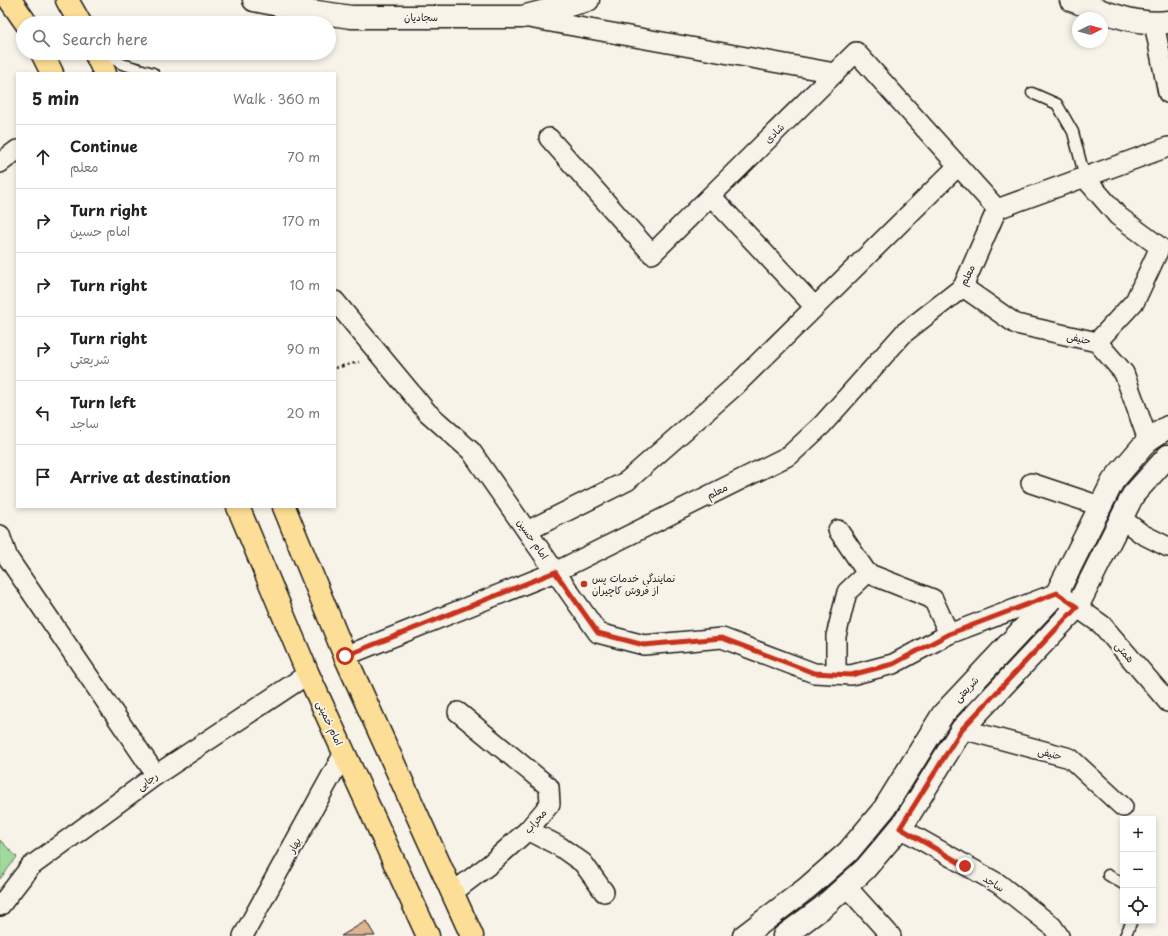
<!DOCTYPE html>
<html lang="en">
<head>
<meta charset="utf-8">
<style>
  :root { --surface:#fff; --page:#f6f6f6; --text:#222; --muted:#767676; --line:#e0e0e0 }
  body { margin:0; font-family:"Playpen Sans","Playpen Sans Arabic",sans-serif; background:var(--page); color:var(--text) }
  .controls { position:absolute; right:12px; bottom:12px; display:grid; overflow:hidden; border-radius:0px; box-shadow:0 2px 6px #0003 }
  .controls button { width:36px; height:36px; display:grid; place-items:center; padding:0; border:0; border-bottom:1px solid var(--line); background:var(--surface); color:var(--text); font:20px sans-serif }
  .compass { position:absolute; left:1072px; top:12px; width:36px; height:36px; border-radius:50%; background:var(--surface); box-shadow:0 2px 6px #0003; rotate:84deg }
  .stop { position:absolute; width:12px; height:12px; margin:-9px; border:3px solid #c8321e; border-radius:50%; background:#fff }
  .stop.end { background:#c8321e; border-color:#fff; box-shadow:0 1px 4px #0008 }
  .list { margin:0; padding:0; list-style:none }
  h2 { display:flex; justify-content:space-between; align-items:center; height:52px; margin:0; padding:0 16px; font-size:17px }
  h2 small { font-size:13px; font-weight:400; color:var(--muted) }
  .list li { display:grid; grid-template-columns:26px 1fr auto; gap:12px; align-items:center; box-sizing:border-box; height:64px; padding:0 16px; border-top:1px solid var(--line) }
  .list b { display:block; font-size:15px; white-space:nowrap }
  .list p { margin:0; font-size:13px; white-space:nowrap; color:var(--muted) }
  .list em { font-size:13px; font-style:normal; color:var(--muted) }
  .icon { flex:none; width:22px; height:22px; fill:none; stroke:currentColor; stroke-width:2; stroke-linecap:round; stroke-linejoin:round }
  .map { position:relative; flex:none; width:1168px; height:936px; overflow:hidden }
  .search { position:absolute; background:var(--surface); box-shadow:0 2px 6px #0003; left:16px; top:16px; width:320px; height:44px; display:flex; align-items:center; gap:10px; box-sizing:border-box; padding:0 14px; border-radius:22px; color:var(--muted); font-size:15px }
  .panel { position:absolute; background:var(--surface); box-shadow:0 2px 6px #0003; left:16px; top:72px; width:320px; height:436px; border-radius:0px }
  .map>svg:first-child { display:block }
</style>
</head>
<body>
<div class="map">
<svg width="1168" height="936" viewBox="0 0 1168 936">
  <rect width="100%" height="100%" fill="#f7f3e8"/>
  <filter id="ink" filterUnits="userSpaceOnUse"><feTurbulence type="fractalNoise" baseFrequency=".025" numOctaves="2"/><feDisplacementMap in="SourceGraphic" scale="8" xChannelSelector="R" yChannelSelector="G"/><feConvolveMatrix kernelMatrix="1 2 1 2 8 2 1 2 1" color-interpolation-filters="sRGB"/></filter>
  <g filter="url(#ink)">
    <path fill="#a1d99d" stroke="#5e7a5c" d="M 0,840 L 17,857 L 0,879 Z"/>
    <path fill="#deb38f" stroke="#1c1c1c" d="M 366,921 L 375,936 L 341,936 Z"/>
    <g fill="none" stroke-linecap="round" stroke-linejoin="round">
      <g stroke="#1c1c1c" stroke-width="13">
        <g id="service">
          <path d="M 104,53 L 122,64 L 153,73"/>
          <path d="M 1032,93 L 1057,104 L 1073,132 L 1085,178"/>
          <path d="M 1108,875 L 1123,884"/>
          <path d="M 1125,936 L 1132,921"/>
        </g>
      </g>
      <g stroke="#1c1c1c" stroke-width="22">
        <g id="minor">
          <path d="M 523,17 L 835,73"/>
          <path d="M 1154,23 L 1168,93"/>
          <path d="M 549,138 L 652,254 L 856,52 L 997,209"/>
          <path d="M 0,163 L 17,150"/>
          <path d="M 1085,178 L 1118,216 L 1160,247 L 1135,301 L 1097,342"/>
          <path d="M 711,196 L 815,307"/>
          <path d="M 997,209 L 1168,147"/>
          <path d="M 963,287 L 1016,324 L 1097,342 L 1124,373 L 1148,440"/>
          <path d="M 335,301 L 427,412 L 471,451 L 598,633 L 644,645 L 722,638 L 814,673 L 851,675 L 893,664 L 949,634 L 1057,593 L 1102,625 L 1168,702"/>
          <path d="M 1031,483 L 1100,506"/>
          <path d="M 1121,518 L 1142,534 L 1168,547"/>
          <path d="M 838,530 L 867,573 L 933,599 L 949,634"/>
          <path d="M 527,531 L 627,481 L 736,385 L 958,166"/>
          <path d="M 0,535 L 8,558 L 156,775"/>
          <path d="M 345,656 L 555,572 L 790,455 L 822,425 L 904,333 L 963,287 L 997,209"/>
          <path d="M 836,674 L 836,636 L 847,592 L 867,573"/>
          <path d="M 962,729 L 1070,758 L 1123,807"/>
          <path d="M 900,828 L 999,884 L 1052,926 L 1059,936"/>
          <path d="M 528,830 L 559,846 L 583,863 L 604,892"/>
          <path d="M 846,886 L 891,936"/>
          <path d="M 452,893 L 490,864 L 528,830 L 550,804 L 549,787 L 458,712"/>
          <path d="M 0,906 L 30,867 L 156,775 L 308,674"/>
          <path d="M 243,936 L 344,753"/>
        </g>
      </g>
      <g stroke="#1c1c1c" stroke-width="25">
        <g id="tertiary">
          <path d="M 254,0 L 303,10 L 351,17 L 522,17 L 588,0"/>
          <path d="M 1071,0 C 1103,11 1134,26 1168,22"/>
          <path d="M 744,936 L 807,888 L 848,852 L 884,809 L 943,714 L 1057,593 L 1113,481 L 1148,440 L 1168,427"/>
          <path d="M 784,936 L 823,907 L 865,869 L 904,823 L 962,729 L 1077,607 L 1133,495 L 1168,456"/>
        </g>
      </g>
      <g stroke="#1c1c1c" stroke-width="25">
        <g id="trunk">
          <path d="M 10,0 L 26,23"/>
          <path d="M 67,0 L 80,23"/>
          <path d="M 42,53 L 52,73"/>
          <path d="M 95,53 L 105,73"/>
          <path d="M 238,507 L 308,674 L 428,936"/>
          <path d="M 284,507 L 345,656 L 472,936"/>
        </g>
      </g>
      <path stroke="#1c1c1c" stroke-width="2.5" stroke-dasharray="3 3" stroke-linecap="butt" d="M 335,368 L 359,362"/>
      <use href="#service" stroke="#f7f3e8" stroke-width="10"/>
      <use href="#minor" stroke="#f7f3e8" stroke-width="19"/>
      <use href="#tertiary" stroke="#f7f3e8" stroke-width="22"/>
      <use href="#trunk" stroke="#fdde96" stroke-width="22"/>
    </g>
  </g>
  <g fill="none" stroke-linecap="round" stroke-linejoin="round" filter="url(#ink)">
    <path stroke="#c8321e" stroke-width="5" d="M 345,656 L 555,572 L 598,633 L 644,645 L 722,638 L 814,673 L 851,675 L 893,664 L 949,634 L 1057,593 L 1077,607 L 962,729 L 900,828 L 965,866"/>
  </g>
  <circle fill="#c8321e" stroke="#f7f3e8" stroke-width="1.5" cx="584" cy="584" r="4"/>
  <g text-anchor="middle" stroke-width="4" stroke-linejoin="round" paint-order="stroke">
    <g font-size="10" fill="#1c1c1c" stroke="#f7f3e8">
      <text x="421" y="21">سجادیان</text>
      <text transform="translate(774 133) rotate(-45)" y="4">شادی</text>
      <text transform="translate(967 275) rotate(-64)" y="4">معلم</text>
      <text transform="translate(1079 338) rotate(13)" y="4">حنیفی</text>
      <text transform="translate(717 491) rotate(-26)" y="4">معلم</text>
      <text transform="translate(533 539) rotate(55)" y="4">امام حسین</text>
      <text transform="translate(1125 652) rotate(50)" y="4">همتی</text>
      <text transform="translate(966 689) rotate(-47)" y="4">شریعتی</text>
      <text transform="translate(330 723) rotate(65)" y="4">امام خمینی</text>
      <text transform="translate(1050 753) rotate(14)" y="4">حنیفی</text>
      <text transform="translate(147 781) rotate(-36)" y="4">رجایی</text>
      <text transform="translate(535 821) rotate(-49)" y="4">محراب</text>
      <text transform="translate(294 845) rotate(-61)" y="4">بهار</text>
      <text transform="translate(994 883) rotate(32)" y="4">ساجد</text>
    </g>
    <g font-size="10" fill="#1c1c1c" stroke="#f7f3e8" text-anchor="start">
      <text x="592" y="582">نمایندگی خدمات پس<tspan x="592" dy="12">از فروش کاچیران</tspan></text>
    </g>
  </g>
</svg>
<div class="controls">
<button>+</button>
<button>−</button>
<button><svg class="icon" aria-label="locate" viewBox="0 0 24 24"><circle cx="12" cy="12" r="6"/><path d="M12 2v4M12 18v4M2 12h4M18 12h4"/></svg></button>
</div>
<svg class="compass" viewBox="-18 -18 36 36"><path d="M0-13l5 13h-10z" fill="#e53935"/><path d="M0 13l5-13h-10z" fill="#767676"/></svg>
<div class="stop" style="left:345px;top:656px"></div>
<div class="stop end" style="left:965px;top:866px"></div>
<div class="search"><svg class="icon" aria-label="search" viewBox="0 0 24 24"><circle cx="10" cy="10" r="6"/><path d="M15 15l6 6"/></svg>Search here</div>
<section class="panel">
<h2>5 min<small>Walk · 360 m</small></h2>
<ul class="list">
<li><svg class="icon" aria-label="ahead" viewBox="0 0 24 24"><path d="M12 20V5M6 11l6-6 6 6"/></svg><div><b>Continue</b><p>معلم</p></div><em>70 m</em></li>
<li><svg class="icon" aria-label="right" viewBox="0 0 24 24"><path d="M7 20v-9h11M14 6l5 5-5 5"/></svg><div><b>Turn right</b><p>امام حسین</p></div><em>170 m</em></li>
<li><svg class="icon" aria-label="right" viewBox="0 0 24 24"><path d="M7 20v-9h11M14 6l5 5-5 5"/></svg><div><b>Turn right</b></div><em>10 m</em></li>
<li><svg class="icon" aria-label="right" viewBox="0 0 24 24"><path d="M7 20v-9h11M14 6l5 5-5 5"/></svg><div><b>Turn right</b><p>شریعتی</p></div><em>90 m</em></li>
<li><svg class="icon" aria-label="left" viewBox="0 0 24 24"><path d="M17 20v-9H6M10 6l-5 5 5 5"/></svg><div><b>Turn left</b><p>ساجد</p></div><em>20 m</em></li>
<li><svg class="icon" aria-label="arrive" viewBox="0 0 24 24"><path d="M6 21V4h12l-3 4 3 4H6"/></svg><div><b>Arrive at destination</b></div></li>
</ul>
</section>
</div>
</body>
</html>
